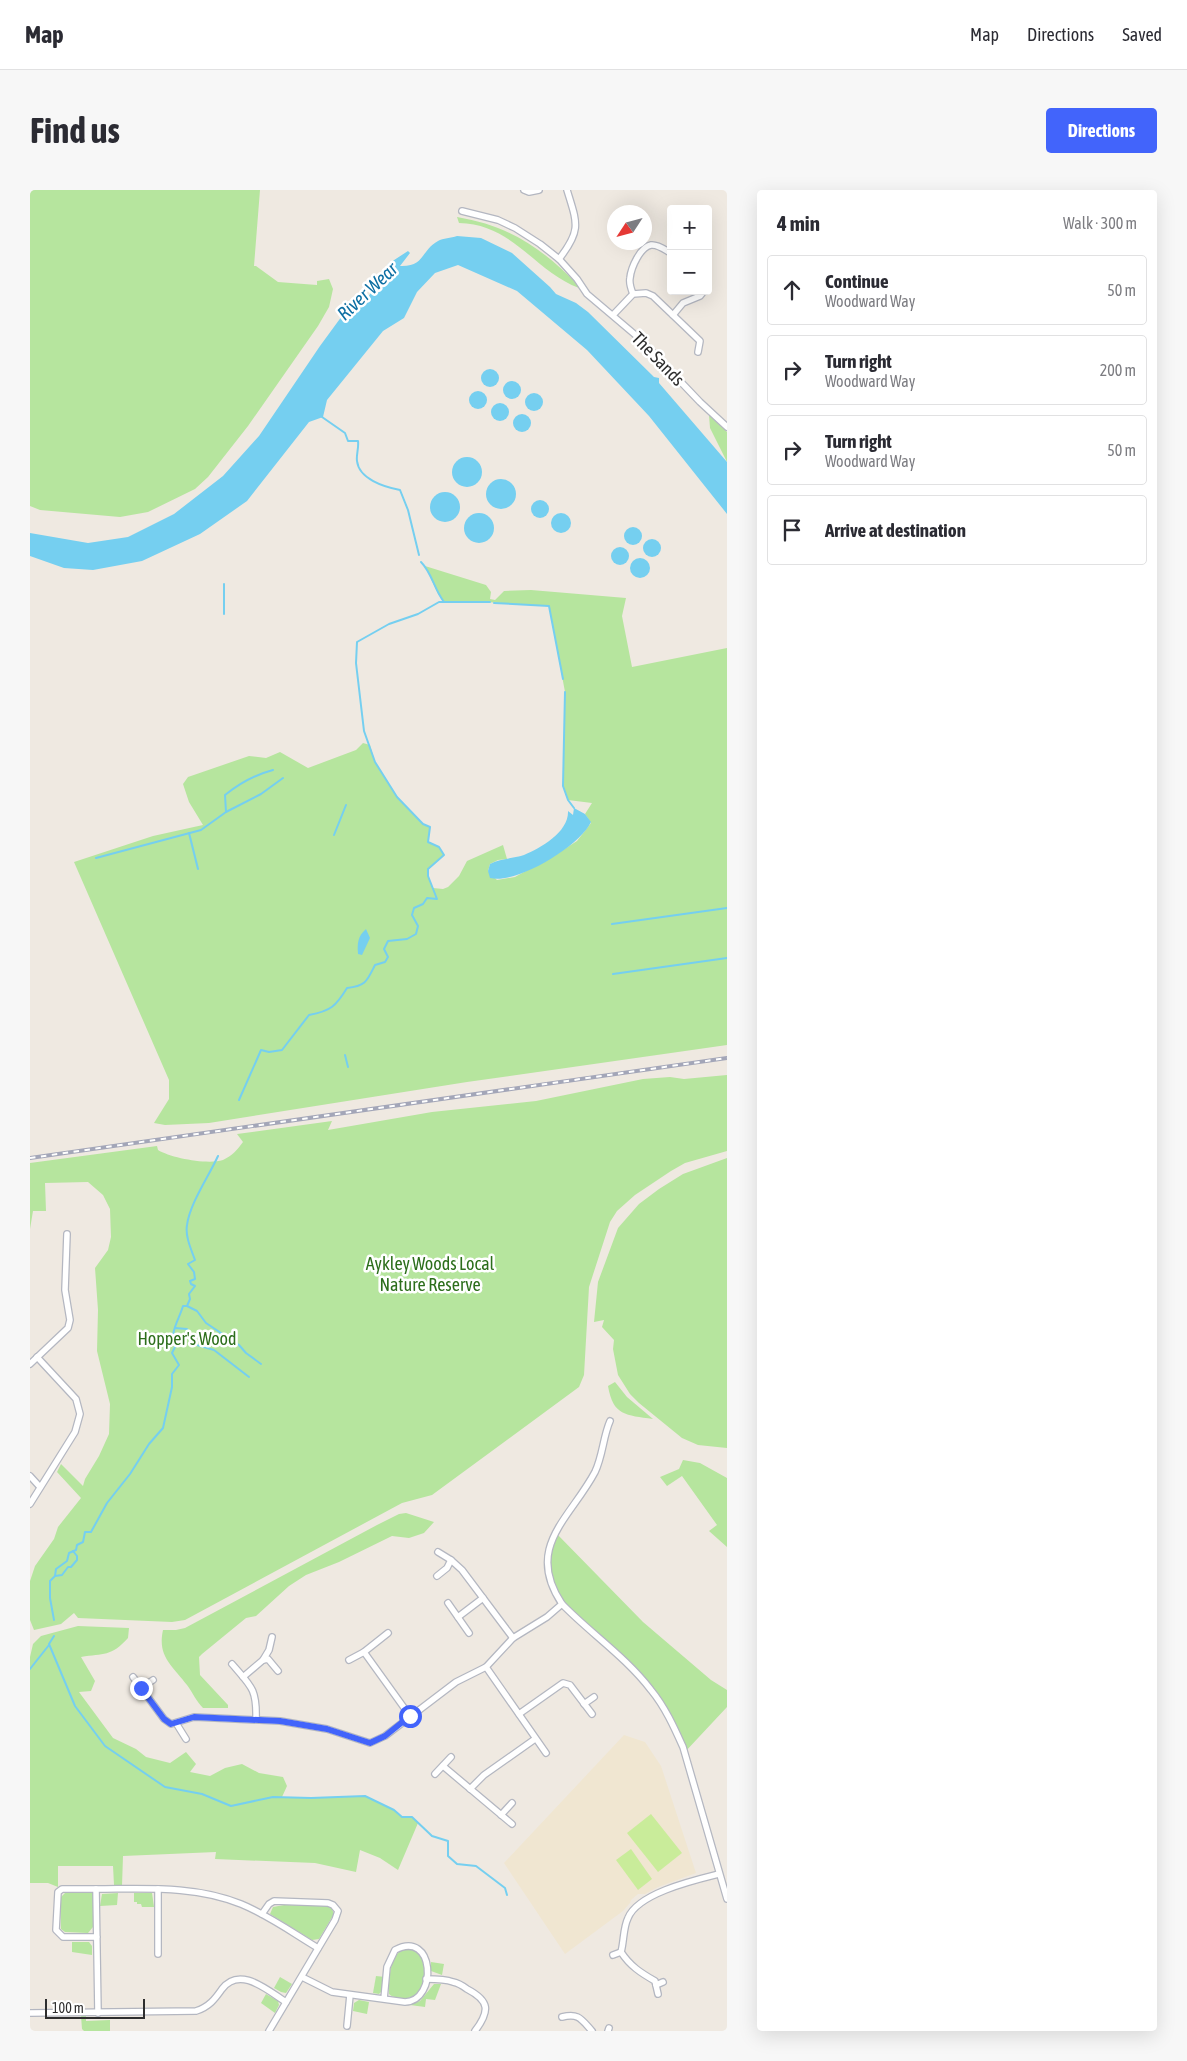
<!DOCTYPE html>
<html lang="en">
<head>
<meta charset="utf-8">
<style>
  :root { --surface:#fff; --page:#f7f7f7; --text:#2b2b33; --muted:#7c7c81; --line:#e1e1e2; --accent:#4264fb }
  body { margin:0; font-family:"Asap Condensed",sans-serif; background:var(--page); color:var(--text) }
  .controls { position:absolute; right:15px; top:15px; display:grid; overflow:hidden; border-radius:5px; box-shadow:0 5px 20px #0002 }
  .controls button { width:45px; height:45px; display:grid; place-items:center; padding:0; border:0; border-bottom:1px solid var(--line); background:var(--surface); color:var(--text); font:25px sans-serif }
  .compass { position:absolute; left:577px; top:15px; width:45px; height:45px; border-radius:50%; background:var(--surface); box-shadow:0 5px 20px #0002; rotate:234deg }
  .scale { position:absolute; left:15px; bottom:12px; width:100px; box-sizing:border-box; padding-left:5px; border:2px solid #2e2e2e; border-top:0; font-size:14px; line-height:18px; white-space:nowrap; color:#2e2e2e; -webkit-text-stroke:4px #fff; paint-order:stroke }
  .stop { position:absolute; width:15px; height:15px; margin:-11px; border:4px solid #4264fb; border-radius:50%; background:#fff }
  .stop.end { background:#4264fb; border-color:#fff; box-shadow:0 1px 5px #0008 }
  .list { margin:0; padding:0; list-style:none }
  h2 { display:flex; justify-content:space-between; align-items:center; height:65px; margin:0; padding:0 20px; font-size:21px }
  h2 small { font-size:16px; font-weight:400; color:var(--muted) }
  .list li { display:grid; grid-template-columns:32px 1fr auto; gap:15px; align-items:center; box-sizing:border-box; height:70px; margin:0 10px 10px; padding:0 10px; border:1px solid var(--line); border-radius:5px }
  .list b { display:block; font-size:19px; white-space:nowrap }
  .list p { margin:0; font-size:16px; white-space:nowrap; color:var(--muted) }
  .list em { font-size:16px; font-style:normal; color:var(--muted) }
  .icon { flex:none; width:28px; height:28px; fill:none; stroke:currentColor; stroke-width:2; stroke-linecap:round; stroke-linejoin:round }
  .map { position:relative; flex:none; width:697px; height:1841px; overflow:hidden; border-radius:5px }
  header { display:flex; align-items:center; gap:30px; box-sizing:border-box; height:70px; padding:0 25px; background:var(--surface); border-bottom:1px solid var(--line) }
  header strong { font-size:24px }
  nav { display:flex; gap:28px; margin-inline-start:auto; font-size:18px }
  .intro { display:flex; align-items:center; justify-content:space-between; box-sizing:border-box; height:120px; padding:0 30px }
  h1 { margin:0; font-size:35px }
  .button { padding:12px 22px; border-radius:5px; background:var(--accent); color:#fff; font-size:18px; font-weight:700 }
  main { display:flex; gap:30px; padding:0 30px }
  aside { flex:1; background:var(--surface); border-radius:5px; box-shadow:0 5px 20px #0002 }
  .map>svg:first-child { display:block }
</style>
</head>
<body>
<header>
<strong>Map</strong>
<nav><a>Map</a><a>Directions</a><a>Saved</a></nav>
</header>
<div class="intro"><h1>Find us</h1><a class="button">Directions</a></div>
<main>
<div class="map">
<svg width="697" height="1841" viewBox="0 0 697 1841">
  <rect width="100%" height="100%" fill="#efe9e1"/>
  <path fill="#f0e6d1" d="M 594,1545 L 615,1552 L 631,1576 L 666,1683 L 628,1697 L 615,1704 L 608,1704 L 601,1710 L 600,1713 L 593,1721 L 535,1764 L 474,1673 Z"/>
  <g fill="#b6e59e">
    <path d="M 0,0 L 230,0 L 224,76 L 226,76 L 248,92 L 287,95 L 287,91 L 299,89 L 303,99 L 299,117 L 288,136 L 218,236 L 178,287 L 165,299 L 118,322 L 90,327 L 10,320 L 0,316 Z"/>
    <path d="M 427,27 C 480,36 512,58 549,96 L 549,98 C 504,81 483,34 429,33 Z"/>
    <path d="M 679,225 L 697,242 L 697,272 L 680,238 Z"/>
    <path d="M 395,376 L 456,395 L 461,402 L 460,409 L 465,410 L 474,401 L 501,400 L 596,408 L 592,426 L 602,477 L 697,458 L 697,855 L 437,892 L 179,933 L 135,935 L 124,933 L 139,909 L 139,890 L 44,672 L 123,646 L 173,635 L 159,612 L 153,594 L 158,587 L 219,566 L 236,568 L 250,562 L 278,578 L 326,560 L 333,553 L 340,555 L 345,572 L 367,607 L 393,634 L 400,637 L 398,652 L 409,657 L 414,665 L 398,680 L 398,686 L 403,698 L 413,699 L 418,697 L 429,686 L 437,671 L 473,655 L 477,669 L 468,670 L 460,674 L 458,681 L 467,690 L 485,687 L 533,660 L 547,651 L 561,633 L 555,624 L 562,613 L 538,610 L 533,596 L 535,502 L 519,416 L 439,411 L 414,412 L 408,404 Z"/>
    <path d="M 697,885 L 697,961 L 655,973 L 641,981 L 605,1005 L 587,1021 L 580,1032 L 559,1097 L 554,1185 L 549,1197 L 402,1305 L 372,1313 L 155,1430 L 142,1432 L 48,1428 L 44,1423 L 31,1434 L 4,1440 L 0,1430 L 0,1391 L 5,1376 L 24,1349 L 28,1337 L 51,1308 L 27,1282 L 31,1274 L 53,1296 L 55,1289 L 69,1266 L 79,1244 L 80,1214 L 67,1161 L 68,1120 L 65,1078 L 78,1060 L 81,1047 L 80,1019 L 73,1005 L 58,992 L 15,993 L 16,1021 L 3,1021 L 0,1039 L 0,973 L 127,956 L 128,960 C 141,968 178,975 193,970 C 202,966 208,959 213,952 L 207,944 L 302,931 L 298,940 L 402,922 L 506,911 L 613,889 L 640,887 L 654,889 Z"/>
    <path d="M 697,968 L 697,1258 L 668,1255 L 652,1248 L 609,1213 L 600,1204 L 588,1185 L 583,1159 L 584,1150 L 572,1137 L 574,1130 L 564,1132 L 568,1092 L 588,1038 L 609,1014 L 629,999 L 653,984 Z"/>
    <path d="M 585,1192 L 597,1207 L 623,1229 C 596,1225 583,1226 578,1196 Z"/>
    <path d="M 653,1270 L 670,1273 L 697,1288 L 697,1357 L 679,1341 L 687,1335 L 652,1286 L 637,1296 L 630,1287 L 649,1279 Z"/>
    <path d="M 376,1323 L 404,1332 L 394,1343 L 379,1348 L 362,1346 L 309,1372 L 276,1385 L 259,1396 L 226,1426 L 216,1428 L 172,1464 L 169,1467 L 170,1485 L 198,1515 L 198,1518 L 173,1518 C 166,1511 163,1503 157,1495 C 143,1476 127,1467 133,1440 L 146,1440 L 155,1438 L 347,1335 L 369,1324 Z"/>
    <path d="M 525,1342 L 613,1432 L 681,1490 L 697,1500 L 697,1517 L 654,1563 L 620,1498 L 543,1425 L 519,1390 L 519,1356 Z"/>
    <path d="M 48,1436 L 99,1438 L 98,1448 C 81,1467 74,1463 51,1467 L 65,1491 L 61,1501 L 49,1502 L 83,1548 L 106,1559 L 116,1567 L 140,1573 L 156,1562 L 166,1574 L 160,1582 L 180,1586 L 195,1578 L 212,1574 L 229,1583 L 253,1587 L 257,1596 L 252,1607 L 281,1608 L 335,1606 L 364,1620 L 372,1627 L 382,1627 L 388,1633 L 368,1680 L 350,1668 L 330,1660 L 326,1682 L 285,1673 L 185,1669 L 186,1662 L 93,1666 L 92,1696 L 84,1695 L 83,1676 L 28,1676 L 28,1697 L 18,1693 L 0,1693 L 0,1467 L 3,1454 L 11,1446 Z"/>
    <path d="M 37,1701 L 63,1702 L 63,1737 L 58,1743 L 35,1742 L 31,1739 L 30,1708 Z"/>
    <path d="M 88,1703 L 87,1715 L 70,1716 L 72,1704 Z"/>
    <path d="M 104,1703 L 122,1703 L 124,1717 L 112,1717 L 111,1714 L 107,1714 L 107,1712 L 104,1712 Z"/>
    <path d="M 254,1715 L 299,1716 L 302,1719 L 304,1724 L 289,1749 L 282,1750 L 240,1724 L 243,1717 Z"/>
    <path d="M 42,1752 L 59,1752 L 62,1756 L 62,1765 L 42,1762 Z"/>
    <path d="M 375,1758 C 378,1759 383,1759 386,1761 C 400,1768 399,1813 370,1808 C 365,1807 362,1807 359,1804 C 359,1789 359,1765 375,1758 Z"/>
    <path d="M 401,1772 L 414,1774 L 412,1785 L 401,1781 Z"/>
    <path d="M 346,1786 L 355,1787 L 352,1801 L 349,1804 L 343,1803 Z"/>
    <path d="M 250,1787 L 262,1794 L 256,1803 L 251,1802 L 244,1798 Z"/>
    <path d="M 404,1794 L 411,1794 L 405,1810 L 396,1809 L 395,1817 L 380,1815 L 390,1811 Z"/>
    <path d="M 236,1804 L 248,1811 L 249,1815 L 245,1823 L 231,1813 Z"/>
    <path d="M 329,1810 L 339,1812 L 337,1824 L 323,1821 L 324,1813 Z"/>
    <path d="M 51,1826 L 56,1826 L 56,1831 L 80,1830 L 80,1841 L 54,1841 L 52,1839 Z"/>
  </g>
  <g fill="#c9ec9a">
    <path d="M 621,1624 L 652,1663 L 628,1682 L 597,1643 Z"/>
    <path d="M 601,1659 L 622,1689 L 608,1700 L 586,1670 Z"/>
  </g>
  <g fill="#75cff0">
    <path d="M 427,46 L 451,48 L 482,63 L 520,97 L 526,104 L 546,113 L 558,122 L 624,187 L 629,188 L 629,193 L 697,272 L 697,324 L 619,226 L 557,160 L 487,101 L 428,75 L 405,83 L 387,102 L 374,128 L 353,141 L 297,210 L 293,227 L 279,232 L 217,311 L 170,344 L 112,371 L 63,380 L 34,378 L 0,366 L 0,343 L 58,353 L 98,347 L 144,324 L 193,286 L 229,246 L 290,156 L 320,115 L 338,107 L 344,98 L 360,92 L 368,84 L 358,80 L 356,78 L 358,74 L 378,61 L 380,63 L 370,76 C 395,77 391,60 408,51 C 413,48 421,48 427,46 Z"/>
    <circle cx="460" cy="188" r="9"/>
    <circle cx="482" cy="200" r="9"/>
    <circle cx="448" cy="210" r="9"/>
    <circle cx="504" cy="212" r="9"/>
    <circle cx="470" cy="222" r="9"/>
    <circle cx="492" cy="233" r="9"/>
    <circle cx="437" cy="282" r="15"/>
    <circle cx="471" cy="304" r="15"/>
    <circle cx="415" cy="317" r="15"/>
    <circle cx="510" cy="319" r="9"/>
    <circle cx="531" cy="333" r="10"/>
    <circle cx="449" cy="338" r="15"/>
    <circle cx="603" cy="346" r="9"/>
    <circle cx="622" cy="358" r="9"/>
    <circle cx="590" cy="366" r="9"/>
    <circle cx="610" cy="378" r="10"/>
    <path d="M 544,618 L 555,624 L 561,632 C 550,656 486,695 460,688 L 458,681 L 460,674 C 471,668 482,669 494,665 C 511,658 539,642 538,621 L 543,625 Z"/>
    <path d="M 336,739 L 340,748 L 332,765 L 328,764 C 327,753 328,746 336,739 Z"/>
  </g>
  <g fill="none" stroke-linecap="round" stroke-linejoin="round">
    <g stroke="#75cff0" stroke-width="2">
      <path d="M 292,227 L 315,243 L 318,251 L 328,251 C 329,258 326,265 327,271 C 329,289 354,297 370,300 L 378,320 L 389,365"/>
      <path d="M 391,372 C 402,383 404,399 414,412"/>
      <path d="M 464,413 L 519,416 L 533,489"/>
      <path d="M 194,424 L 194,394"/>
      <path d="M 535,502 L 533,596 L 538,610 L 544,618"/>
      <path d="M 196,622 L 231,604 L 253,588"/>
      <path d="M 159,643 L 168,679"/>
      <path d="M 304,645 L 316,615"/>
      <path d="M 66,668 L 171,640 L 196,622 L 195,605 C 210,593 224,585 243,580"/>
      <path d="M 582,734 L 697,718"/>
      <path d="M 583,784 L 697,768"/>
      <path d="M 315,865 L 318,877"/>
      <path d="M 209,910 L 231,860 L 239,862 L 252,860 L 279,825 C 301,821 306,816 317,798 C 336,796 337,791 345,775 L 355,772 L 358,767 L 354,759 L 358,751 L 377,749 L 386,744 L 388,736 L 382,725 L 384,718 L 393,714 L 397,708 L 407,709 L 398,686 L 398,679 L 414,665 L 409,657 L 398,652 L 400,637 L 393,634 L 367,607 L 345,572 L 334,541 L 326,473 L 327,452 L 359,434 L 388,424 L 409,412 L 460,412"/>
      <path d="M 157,1116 L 167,1121 L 176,1133 L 209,1155 L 216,1163 L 231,1174"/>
      <path d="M 145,1138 L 157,1139 L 167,1155 L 184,1160 L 219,1187"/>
      <path d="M 25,1386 L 32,1385 L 38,1377 L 41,1377 L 47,1370 L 47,1366 L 43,1361"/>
      <path d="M 24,1430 L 20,1408 L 20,1391 L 25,1386 L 26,1379 L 37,1371 L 39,1363 L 46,1360 L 47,1355 L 53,1352 L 55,1342 L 61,1342 L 77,1313 L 100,1284 L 119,1254 L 133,1238 L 142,1197 L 142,1184 L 149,1175 L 142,1163 L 145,1157 C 139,1142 149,1130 153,1116 L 157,1116 L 160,1109 L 159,1104 L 165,1096 L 161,1094 L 160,1091 L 165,1089 L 164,1082 L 158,1074 L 165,1070 C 161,1059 155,1046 157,1035 C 160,1013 179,986 188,966"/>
      <path d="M 24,1446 L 19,1454 L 45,1516 L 75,1556 L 135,1597 L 172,1604 L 201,1616 L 243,1607 L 281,1608 L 335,1606 L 364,1620 L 372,1627 L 382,1627 L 402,1646 L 418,1651 L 418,1666 L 427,1674 L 446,1676 L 475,1698 L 477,1705"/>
      <path d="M 0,1479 L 19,1455"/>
    </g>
    <g stroke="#b4b7c1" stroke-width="8">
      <g id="street">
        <path d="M 494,0 L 499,2 L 509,0"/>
        <path d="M 432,21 L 468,30 L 485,38 L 510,54 L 529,69 L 547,89 L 557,104 L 609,148 L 670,212 L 697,237"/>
        <path d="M 529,69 C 552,40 547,33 537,0"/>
        <path d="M 603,104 C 601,99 599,93 600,88 C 601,78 610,57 621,55 C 627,54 634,59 639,62"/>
        <path d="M 583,125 L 603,104 L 616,103 L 623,106 L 670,151 L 668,162"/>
        <path d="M 643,125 L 653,113 L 670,106 L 674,101"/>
        <path d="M 0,1174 L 38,1138 L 40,1130 L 35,1100 L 37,1044"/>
        <path d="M 580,1231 C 573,1247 573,1265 565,1282 C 540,1329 494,1357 532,1414 C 560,1443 596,1467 621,1500 C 635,1517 644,1537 653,1557 L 697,1709"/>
        <path d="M 0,1286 L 10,1297"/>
        <path d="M 0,1314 L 45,1242 L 50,1224 L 46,1209 L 7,1167"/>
        <path d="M 408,1362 L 421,1370"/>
        <path d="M 407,1386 L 417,1378 L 421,1370 L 432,1380 L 483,1448"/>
        <path d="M 418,1413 L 439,1443"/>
        <path d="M 428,1427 L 453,1408"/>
        <path d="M 334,1462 L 380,1526"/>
        <path d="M 233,1470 L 239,1460 L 242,1447"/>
        <path d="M 319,1470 L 334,1462 L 358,1443"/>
        <path d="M 202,1474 C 221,1496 227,1499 226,1529"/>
        <path d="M 456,1477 L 516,1563"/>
        <path d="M 103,1487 L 134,1529 L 141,1534 L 164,1527 L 250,1531 L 297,1539 L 340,1553 L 355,1546 L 426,1492 L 456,1477 L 483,1448 L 517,1427 L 532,1414"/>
        <path d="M 213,1487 L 233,1470 L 238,1469 L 248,1481"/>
        <path d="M 111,1498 L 123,1490"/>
        <path d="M 554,1514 L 564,1507"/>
        <path d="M 489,1524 L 533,1493 L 540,1495 L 562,1524"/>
        <path d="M 146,1533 L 156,1549"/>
        <path d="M 413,1576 L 482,1634"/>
        <path d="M 405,1584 L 421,1567"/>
        <path d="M 440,1599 L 454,1585 L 505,1549"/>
        <path d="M 471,1625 L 482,1613"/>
        <path d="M 66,1699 C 114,1699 165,1695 211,1714 C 238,1725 263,1743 288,1758"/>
        <path d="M 128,1699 L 128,1764"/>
        <path d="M 232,1724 L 239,1714 L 244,1711 L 298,1713 L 303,1715 L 308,1721 L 305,1730 L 239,1841"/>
        <path d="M 67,1747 L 33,1747 L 26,1740 L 28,1702 L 32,1699 L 66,1699 L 68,1823"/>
        <path d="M 583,1765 L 591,1762"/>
        <path d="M 272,1787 L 302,1802 L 375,1812 C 408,1811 405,1739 365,1760 L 357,1777 L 354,1809"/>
        <path d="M 396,1789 C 405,1789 415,1789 423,1792 C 428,1793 433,1796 437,1799 C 460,1811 460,1821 445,1841"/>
        <path d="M 626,1795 L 633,1792"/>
        <path d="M 628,1804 L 625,1791 C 611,1783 600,1776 591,1762 C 594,1752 593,1738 598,1728 C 608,1703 665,1690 689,1684"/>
        <path d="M 0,1823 L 166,1821 C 179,1817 185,1809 192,1799 C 210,1775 238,1801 256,1812"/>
        <path d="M 532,1827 C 549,1823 551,1829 562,1841"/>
        <path d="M 317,1836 L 320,1805"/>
        <path d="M 578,1841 L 579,1838"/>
      </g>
    </g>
    <use href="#street" stroke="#fff" stroke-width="5.5"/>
    <g stroke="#a3a6b8" stroke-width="4">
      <path id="rail" d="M 0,968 L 697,868"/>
    </g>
    <use href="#rail" stroke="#fff" stroke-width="2" stroke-dasharray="5.5" stroke-linecap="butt"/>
  </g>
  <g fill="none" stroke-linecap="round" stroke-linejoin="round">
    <path stroke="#4264fb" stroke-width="6" d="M 111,1498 L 134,1529 L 141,1534 L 164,1527 L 250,1531 L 297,1539 L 340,1553 L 355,1546 L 380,1526"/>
  </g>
  <g text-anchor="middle" stroke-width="5" stroke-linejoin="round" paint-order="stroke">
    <g font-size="18" fill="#2e2e2e" stroke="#fff">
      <text transform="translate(628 169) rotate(46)" y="6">The Sands</text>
    </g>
    <g font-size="18" fill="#2c6e1b" stroke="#fff">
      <text x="400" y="1080">Aykley Woods Local<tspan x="400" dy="21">Nature Reserve</tspan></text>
      <text x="157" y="1155">Hopper's Wood</text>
    </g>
    <g font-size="19" font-style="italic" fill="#0d6fa3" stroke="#fff">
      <text transform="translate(337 101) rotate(-43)" y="7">River Wear</text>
    </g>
  </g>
</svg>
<div class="controls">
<button>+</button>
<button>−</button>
</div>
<svg class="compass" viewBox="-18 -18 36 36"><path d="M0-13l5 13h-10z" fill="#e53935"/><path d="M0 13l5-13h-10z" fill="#7c7c81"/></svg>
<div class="scale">100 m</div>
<div class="stop" style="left:380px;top:1526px"></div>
<div class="stop end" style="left:111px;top:1498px"></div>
</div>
<aside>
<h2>4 min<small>Walk · 300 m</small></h2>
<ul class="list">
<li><svg class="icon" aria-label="ahead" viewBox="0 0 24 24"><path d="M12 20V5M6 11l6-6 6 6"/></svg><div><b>Continue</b><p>Woodward Way</p></div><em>50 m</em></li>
<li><svg class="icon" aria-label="right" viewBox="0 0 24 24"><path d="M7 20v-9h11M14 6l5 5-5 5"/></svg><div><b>Turn right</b><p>Woodward Way</p></div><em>200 m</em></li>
<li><svg class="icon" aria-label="right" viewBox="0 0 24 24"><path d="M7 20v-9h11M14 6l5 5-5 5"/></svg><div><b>Turn right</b><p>Woodward Way</p></div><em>50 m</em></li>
<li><svg class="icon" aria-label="arrive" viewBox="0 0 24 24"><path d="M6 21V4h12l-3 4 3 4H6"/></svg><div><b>Arrive at destination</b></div></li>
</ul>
</aside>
</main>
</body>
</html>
